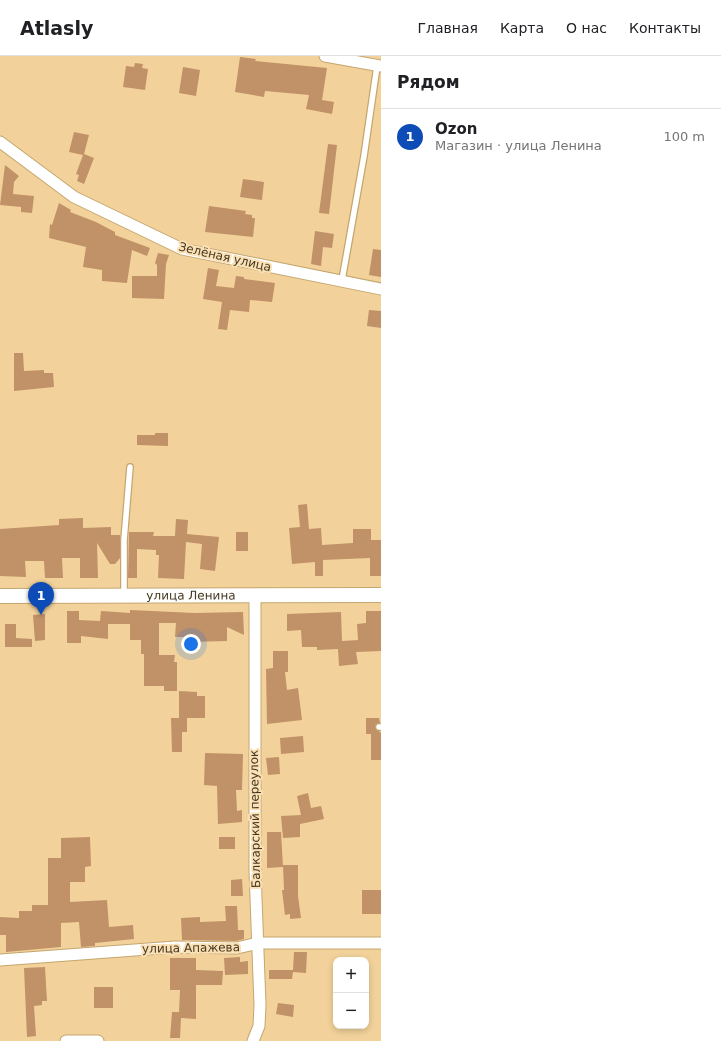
<!DOCTYPE html>
<html lang="ru">
<head>
<meta charset="utf-8">
<style>
  :root { --surface:#fff; --page:#f2f2f2; --text:#202124; --muted:#757577; --line:#e0e0e0; --accent:#0d4cb7 }
  body { margin:0; font-family:"DejaVu Sans",sans-serif; background:var(--page); color:var(--text) }
  .controls { position:absolute; right:12px; bottom:12px; display:grid; overflow:hidden; border-radius:8px; box-shadow:0 2px 6px #0003 }
  .controls button { width:36px; height:36px; display:grid; place-items:center; padding:0; border:0; border-bottom:1px solid var(--line); background:var(--surface); color:var(--text); font:20px sans-serif }
  .you { position:absolute; left:191px; top:588px; width:14px; height:14px; margin:-10px; border:3px solid #fff; border-radius:50%; background:#1a73e8; box-shadow:0 0 0 6px #1a73e833 }
  .badge { display:grid; place-items:center; width:26px; height:26px; border-radius:50%; background:var(--accent); color:#fff; font-size:13px; font-weight:700 }
  .pin { position:absolute; translate:-50% -33px; filter:drop-shadow(0 1px 2px #0008) }
  .pin::after { content:''; position:absolute; top:21px; width:14px; height:12px; background:inherit; clip-path:polygon(0 0,100% 0,50% 100%) }
  .list { margin:0; padding:0; list-style:none }
  h2 { display:flex; justify-content:space-between; align-items:center; height:52px; margin:0; padding:0 16px; font-size:17px }
  h2 small { font-size:13px; font-weight:400; color:var(--muted) }
  .list li { display:grid; grid-template-columns:26px 1fr auto; gap:12px; align-items:center; box-sizing:border-box; height:56px; padding:0 16px; border-top:1px solid var(--line) }
  .list b { display:block; font-size:15px; white-space:nowrap }
  .list p { margin:0; font-size:13px; white-space:nowrap; color:var(--muted) }
  .list em { font-size:13px; font-style:normal; color:var(--muted) }
  .map { position:relative; flex:none; width:381px; height:985px; overflow:hidden }
  header { display:flex; align-items:center; gap:24px; box-sizing:border-box; height:56px; padding:0 20px; background:var(--surface); border-bottom:1px solid var(--line) }
  header strong { font-size:19px }
  nav { display:flex; gap:22px; margin-inline-start:auto; font-size:14px }
  main { display:flex }
  aside { flex:1; background:var(--surface) }
  .map>svg:first-child { display:block }
</style>
</head>
<body>
<header>
<strong>Atlasly</strong>
<nav><a>Главная</a><a>Карта</a><a>О нас</a><a>Контакты</a></nav>
</header>
<main>
<div class="map">
<svg width="381" height="985" viewBox="0 0 381 985">
  <rect width="100%" height="100%" fill="#f2d29a"/>
  <g fill="#c19168">
    <path d="M 240,1 L 256,3 L 255,5 L 327,12 L 322,44 L 334,46 L 332,58 L 306,53 L 309,39 L 265,35 L 264,41 L 235,36 Z"/>
    <path d="M 135,7 L 143,8 L 142,12 L 148,13 L 145,34 L 123,31 L 126,10 L 134,11 Z"/>
    <path d="M 183,11 L 200,14 L 196,40 L 179,37 Z"/>
    <path d="M 74,76 L 89,79 L 84,98 L 94,102 L 84,128 L 77,125 L 79,119 L 76,118 L 83,99 L 69,96 Z"/>
    <path d="M 328,88 L 337,89 L 329,158 L 319,157 Z"/>
    <path d="M 5,109 L 19,120 L 14,126 L 13,138 L 34,140 L 32,157 L 21,156 L 21,151 L 0,149 Z"/>
    <path d="M 243,123 L 264,126 L 262,144 L 240,141 Z"/>
    <path d="M 59,147 L 71,154 L 70,156 L 96,166 L 115,176 L 115,179 L 150,192 L 147,200 L 132,194 L 127,227 L 102,225 L 102,214 L 83,211 L 86,191 L 49,182 L 50,168 L 52,169 Z"/>
    <path d="M 209,150 L 246,155 L 245,158 L 252,159 L 252,162 L 255,162 L 253,181 L 205,176 Z"/>
    <path d="M 315,175 L 334,178 L 332,192 L 323,191 L 321,210 L 311,208 Z"/>
    <path d="M 373,193 L 381,194 L 381,221 L 369,219 Z"/>
    <path d="M 158,197 L 169,199 L 166,208 L 164,243 L 132,242 L 132,220 L 157,220 L 157,209 L 155,207 Z"/>
    <path d="M 208,212 L 219,214 L 216,230 L 234,232 L 236,220 L 244,221 L 244,223 L 275,227 L 272,246 L 250,244 L 249,256 L 230,254 L 227,274 L 218,273 L 222,246 L 203,243 Z"/>
    <path d="M 369,254 L 381,255 L 381,272 L 367,270 Z"/>
    <path d="M 14,297 L 23,297 L 24,315 L 44,314 L 44,317 L 53,317 L 54,331 L 14,335 Z"/>
    <path d="M 155,377 L 168,377 L 168,390 L 137,389 L 137,379 L 155,379 Z"/>
    <path d="M 307,448 L 309,473 L 321,472 L 322,489 L 353,487 L 353,473 L 371,473 L 371,484 L 381,484 L 381,520 L 370,520 L 370,502 L 323,504 L 323,520 L 315,520 L 315,506 L 292,508 L 289,472 L 300,471 L 298,449 Z"/>
    <path d="M 83,462 L 83,472 L 111,471 L 111,479 L 120,479 L 120,502 L 115,508 L 110,508 L 97,487 L 98,522 L 80,522 L 80,502 L 62,502 L 63,522 L 45,522 L 44,505 L 25,505 L 26,521 L 0,520 L 0,473 L 59,469 L 59,463 Z"/>
    <path d="M 176,463 L 188,464 L 187,478 L 219,481 L 215,515 L 200,513 L 202,488 L 186,486 L 184,523 L 158,522 L 159,499 L 156,499 L 156,494 L 137,493 L 137,522 L 128,522 L 129,476 L 154,476 L 153,480 L 175,480 Z"/>
    <rect x="236" y="476" width="12" height="19"/>
    <path d="M 130,554 L 195,557 L 243,556 L 244,579 L 227,571 L 227,585 L 188,586 L 188,581 L 175,581 L 176,567 L 159,567 L 159,599 L 175,599 L 174,606 L 177,606 L 177,635 L 164,635 L 164,630 L 144,630 L 144,598 L 141,598 L 141,584 L 130,584 L 130,568 L 108,568 L 108,583 L 81,580 L 81,587 L 67,587 L 67,555 L 79,555 L 79,564 L 100,565 L 101,555 L 130,557 Z"/>
    <path d="M 366,555 L 381,555 L 381,595 L 356,596 L 358,608 L 339,610 L 338,593 L 317,594 L 317,591 L 302,591 L 301,574 L 287,575 L 287,558 L 341,556 L 342,585 L 358,584 L 357,568 L 366,567 Z"/>
    <path d="M 45,558 L 45,584 L 35,585 L 33,559 Z"/>
    <path d="M 5,568 L 16,568 L 16,582 L 32,583 L 32,591 L 5,591 Z"/>
    <path d="M 273,595 L 288,595 L 288,616 L 285,616 L 287,634 L 298,632 L 302,664 L 267,668 L 266,613 L 273,612 Z"/>
    <path d="M 179,635 L 197,636 L 197,640 L 205,640 L 205,662 L 187,662 L 187,676 L 182,676 L 182,696 L 172,696 L 171,662 L 179,662 Z"/>
    <path d="M 366,662 L 379,662 L 380,667 L 377,668 L 375,671 L 381,677 L 381,704 L 371,704 L 371,678 L 366,678 Z"/>
    <path d="M 303,680 L 304,696 L 281,698 L 280,682 Z"/>
    <path d="M 205,697 L 243,698 L 242,734 L 236,734 L 237,755 L 242,754 L 242,766 L 218,768 L 217,730 L 204,729 Z"/>
    <path d="M 279,701 L 280,718 L 268,719 L 266,702 Z"/>
    <path d="M 308,737 L 311,752 L 321,750 L 324,763 L 300,768 L 300,781 L 283,782 L 281,760 L 301,759 L 297,740 Z"/>
    <path d="M 267,776 L 281,776 L 283,811 L 267,812 Z"/>
    <path d="M 90,781 L 91,810 L 85,811 L 85,826 L 70,826 L 70,846 L 107,844 L 109,871 L 133,869 L 134,883 L 95,887 L 95,890 L 81,891 L 79,866 L 61,867 L 61,891 L 6,896 L 6,879 L 0,879 L 0,861 L 19,862 L 19,855 L 32,855 L 32,849 L 48,849 L 48,802 L 61,802 L 61,782 Z"/>
    <rect x="219" y="781" width="16" height="12"/>
    <path d="M 283,809 L 298,809 L 298,840 L 301,862 L 290,863 L 290,858 L 285,859 L 282,834 L 284,834 Z"/>
    <path d="M 242,823 L 243,840 L 231,840 L 231,824 Z"/>
    <rect x="362" y="834" width="19" height="24"/>
    <path d="M 225,850 L 237,850 L 238,874 L 244,874 L 244,883 L 236,885 L 182,884 L 181,862 L 200,861 L 200,866 L 226,865 Z"/>
    <path d="M 294,896 L 307,896 L 306,917 L 293,916 L 292,923 L 269,923 L 269,914 L 293,914 Z"/>
    <path d="M 240,901 L 240,906 L 248,905 L 248,918 L 225,919 L 224,902 Z"/>
    <path d="M 170,902 L 196,902 L 196,914 L 223,915 L 222,929 L 196,929 L 196,963 L 181,962 L 180,982 L 170,982 L 172,956 L 179,956 L 180,934 L 170,934 Z"/>
    <path d="M 45,911 L 47,945 L 42,945 L 42,949 L 34,950 L 36,980 L 27,981 L 24,912 Z"/>
    <rect x="94" y="931" width="19" height="21"/>
    <path d="M 278,947 L 294,949 L 293,961 L 276,958 Z"/>
  </g>
  <g fill="none" stroke-linecap="round" stroke-linejoin="round">
    <g stroke="#c4a66f" stroke-width="8">
      <g id="service">
        <path d="M 342,224 L 364,100 L 377,10"/>
        <path d="M 124,540 L 124,484 L 130,411"/>
        <path d="M 379,671 L 381,671"/>
      </g>
    </g>
    <g stroke="#c4a66f" stroke-width="13">
      <g id="minor">
        <path d="M 325,0 L 381,10"/>
        <path d="M 0,86 L 74,141 L 182,193 L 381,233"/>
        <path d="M 0,904 L 175,891 L 237,892 L 258,887 L 381,887"/>
        <path d="M 66,985 L 98,985"/>
        <path d="M 253,985 L 259,970 L 260,949 L 255,815 L 255,540"/>
      </g>
    </g>
    <g stroke="#c4a66f" stroke-width="16">
      <g id="tertiary">
        <path id="s1" d="M 0,540 L 381,539"/>
      </g>
    </g>
    <use href="#service" stroke="#fff" stroke-width="5.5"/>
    <use href="#minor" stroke="#fff" stroke-width="11"/>
    <use href="#tertiary" stroke="#fff" stroke-width="14"/>
  </g>
  <g text-anchor="middle" stroke-width="4" stroke-linejoin="round" paint-order="stroke">
    <g font-size="12" fill="#443721" stroke="#fae0b4">
      <text transform="translate(225 201) rotate(13)" y="4">Зелёная улица</text>
      <text dy="4" stroke="none"><textPath href="#s1" startOffset="191">улица Ленина</textPath></text>
      <text transform="translate(255 763) rotate(-91)" y="4">Балкарский переулок</text>
      <text transform="translate(191 892) rotate(-1)" y="4">улица Апажева</text>
    </g>
  </g>
</svg>
<div class="controls">
<button>+</button>
<button>−</button>
</div>
<div class="you"></div>
<div class="pin badge" style="left:41px;top:559px">1</div>
</div>
<aside>
<h2>Рядом<small></small></h2>
<ul class="list">
<li><span class="badge">1</span><div><b>Ozon</b><p>Магазин · улица Ленина</p></div><em>100 m</em></li>
</ul>
</aside>
</main>
</body>
</html>
